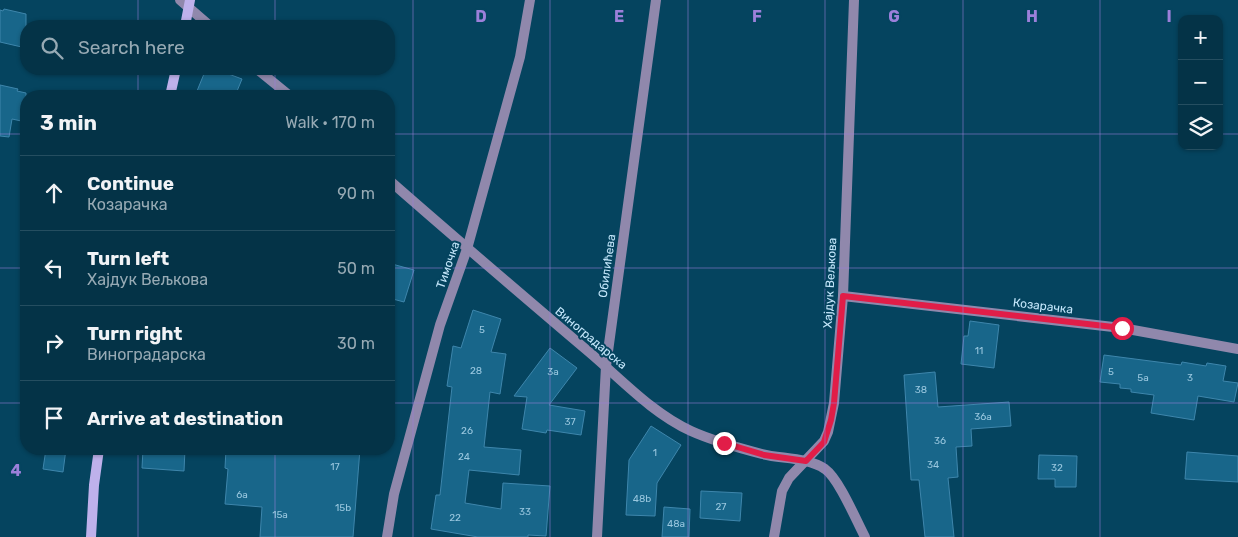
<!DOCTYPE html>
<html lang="en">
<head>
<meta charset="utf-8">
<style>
  :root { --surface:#043347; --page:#123f52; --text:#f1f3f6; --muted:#97aab4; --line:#254e60 }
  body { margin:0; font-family:Rubik,sans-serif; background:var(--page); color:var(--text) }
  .controls { position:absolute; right:15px; top:15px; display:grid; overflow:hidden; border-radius:10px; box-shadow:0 1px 4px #0004 }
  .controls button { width:45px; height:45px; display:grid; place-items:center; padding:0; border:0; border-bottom:1px solid var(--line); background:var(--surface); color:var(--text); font:25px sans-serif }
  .stop { position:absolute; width:15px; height:15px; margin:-11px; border:4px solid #e11d48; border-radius:50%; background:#fff }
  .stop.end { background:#e11d48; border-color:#fff; box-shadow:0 1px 5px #0008 }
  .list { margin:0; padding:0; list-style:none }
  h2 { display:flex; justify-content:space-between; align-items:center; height:65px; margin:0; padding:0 20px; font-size:21px }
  h2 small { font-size:16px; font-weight:400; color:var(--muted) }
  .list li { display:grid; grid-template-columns:32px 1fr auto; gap:15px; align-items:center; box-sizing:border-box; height:75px; padding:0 20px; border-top:1px solid var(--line) }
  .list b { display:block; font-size:19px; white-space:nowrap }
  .list p { margin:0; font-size:16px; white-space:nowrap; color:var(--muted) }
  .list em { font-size:16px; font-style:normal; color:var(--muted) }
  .icon { flex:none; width:28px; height:28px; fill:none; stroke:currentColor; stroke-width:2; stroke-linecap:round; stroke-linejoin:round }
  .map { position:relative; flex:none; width:1238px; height:537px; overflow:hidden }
  .search { position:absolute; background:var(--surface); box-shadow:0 1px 4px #0004; left:20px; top:20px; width:375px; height:55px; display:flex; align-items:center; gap:12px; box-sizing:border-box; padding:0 18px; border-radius:20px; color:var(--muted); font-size:19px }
  .panel { position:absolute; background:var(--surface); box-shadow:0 1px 4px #0004; left:20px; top:90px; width:375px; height:365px; border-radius:20px }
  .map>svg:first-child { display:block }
</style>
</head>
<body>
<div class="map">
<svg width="1238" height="537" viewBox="0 0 1238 537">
  <rect width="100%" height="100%" fill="#05445f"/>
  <g fill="#18668a" stroke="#3e86ac">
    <path d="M 4,9 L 26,14 L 26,48 L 0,42 L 0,10 L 3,11 Z"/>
    <path d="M 206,69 L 215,69 L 242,79 L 235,96 L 212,96 L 197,91 Z"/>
    <path d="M 0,85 L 18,89 L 17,91 L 26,93 L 26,122 L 12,119 L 9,137 L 0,136 Z"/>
    <path d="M 392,264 L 414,270 L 404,302 L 389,298 L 389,275 Z"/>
    <path d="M 473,310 L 501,319 L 491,352 L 506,354 L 500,394 L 490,392 L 484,447 L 521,450 L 519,475 L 469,470 L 465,503 L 501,509 L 503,483 L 550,486 L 546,536 L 528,535 L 528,537 L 478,537 L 431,529 L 436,495 L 440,495 L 452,387 L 447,386 L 453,346 L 461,348 Z"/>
    <path d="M 970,321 L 999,325 L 994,368 L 961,364 L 964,336 L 968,336 Z"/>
    <path d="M 550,348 L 577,368 L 549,405 L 585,411 L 581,435 L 547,430 L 546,433 L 522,429 L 527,397 L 514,396 Z"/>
    <path d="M 1104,355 L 1181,365 L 1182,362 L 1206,366 L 1207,363 L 1226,366 L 1223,381 L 1238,383 L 1234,402 L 1198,396 L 1194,420 L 1151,413 L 1154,395 L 1131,392 L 1131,389 L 1120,388 L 1120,384 L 1100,382 Z"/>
    <path d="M 935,372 L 938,407 L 1009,402 L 1011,426 L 971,429 L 972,446 L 956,447 L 958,477 L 948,478 L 954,537 L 925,537 L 919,480 L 911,480 L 904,375 Z"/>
    <path d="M 651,426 L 681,445 L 657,483 L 655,516 L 626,515 L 629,460 Z"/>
    <path d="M 46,449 L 66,449 L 63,472 L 43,469 Z"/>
    <path d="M 143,449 L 185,449 L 184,471 L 142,468 Z"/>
    <path d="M 226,449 L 360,449 L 353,537 L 260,537 L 262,507 L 225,504 L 228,469 L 225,468 Z"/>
    <path d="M 1187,452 L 1238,456 L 1238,482 L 1185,479 Z"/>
    <path d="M 1039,455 L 1077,456 L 1076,487 L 1055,487 L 1055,479 L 1038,479 Z"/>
    <path d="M 701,491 L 742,493 L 740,521 L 700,518 Z"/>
    <path d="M 664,507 L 690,509 L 689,537 L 662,537 Z"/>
  </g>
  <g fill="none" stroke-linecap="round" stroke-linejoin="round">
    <g stroke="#9088ac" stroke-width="10">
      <path d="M 180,0 L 210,26"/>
      <path d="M 257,69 L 290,96"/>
      <path d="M 389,180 C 455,238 522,295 589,352 C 622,380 652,413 691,431 C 713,441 739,448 762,454 C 782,459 807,457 825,469 C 839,479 856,520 865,537"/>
      <path d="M 843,296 L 1122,328 L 1238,349"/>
      <path d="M 387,537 L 394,494 L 440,325 L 467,249 L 520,57 L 530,0"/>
      <path d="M 597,537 L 606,366 L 656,0"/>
      <path d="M 774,537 L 782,491 L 789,478 L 824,441 L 828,432 L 834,403 L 843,296 L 854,0"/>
    </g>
    <g stroke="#beb1eb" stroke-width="10">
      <path d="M 185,26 L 190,0"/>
      <path d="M 170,96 L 176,69"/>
      <path d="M 91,537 L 94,485 L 99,449"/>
    </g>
  </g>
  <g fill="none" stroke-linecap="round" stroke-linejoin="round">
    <path stroke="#e11d48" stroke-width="6" d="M 724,443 L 764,455 L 806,461 L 824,442 L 831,420 L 834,403 L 843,296 L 1122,328"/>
  </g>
  <path fill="none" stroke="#9c80da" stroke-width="1" stroke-opacity="0.55" d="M 138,0 L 138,26M 275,0 L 275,26M 413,0 L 413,537M 550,0 L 550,537M 688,0 L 688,537M 825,0 L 825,537M 963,0 L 963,537M 1100,0 L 1100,537M 138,69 L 138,96M 275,69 L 275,96M 0,134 L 26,134M 389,134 L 1182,134M 1219,134 L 1238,134M 0,268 L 26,268M 389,268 L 1238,268M 0,403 L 26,403M 389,403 L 1238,403M 138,449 L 138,537M 275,449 L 275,537"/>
  <g text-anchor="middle" stroke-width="4" stroke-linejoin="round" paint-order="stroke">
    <g font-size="10" fill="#99c7df">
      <text x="482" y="333">5</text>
      <text x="979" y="354">11</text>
      <text x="476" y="374">28</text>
      <text x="553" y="375">3a</text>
      <text x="1111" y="375">5</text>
      <text x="1143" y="381">5a</text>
      <text x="1190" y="381">3</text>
      <text x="921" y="393">38</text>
      <text x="983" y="420">36a</text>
      <text x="570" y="425">37</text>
      <text x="467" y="434">26</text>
      <text x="940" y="444">36</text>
      <text x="655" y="456">1</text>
      <text x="464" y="460">24</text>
      <text x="933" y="468">34</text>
      <text x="335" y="470">17</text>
      <text x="1057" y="471">32</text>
      <text x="242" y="498">6a</text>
      <text x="642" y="502">48b</text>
      <text x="721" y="510">27</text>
      <text x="343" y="511">15b</text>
      <text x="525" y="515">33</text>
      <text x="280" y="518">15a</text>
      <text x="455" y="521">22</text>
      <text x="676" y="527">48a</text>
    </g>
    <g font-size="12" fill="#c4e7fb" stroke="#05445f">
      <text transform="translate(448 265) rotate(-71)" y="4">Тимочка</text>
      <text transform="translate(607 266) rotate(-82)" y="4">Обилићева</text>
      <text transform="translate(830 283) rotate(-87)" y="4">Хајдук Вељкова</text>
      <text transform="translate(1043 306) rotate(7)" y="4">Козарачка</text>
      <text transform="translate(591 338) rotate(40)" y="4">Виноградарска</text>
    </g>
  </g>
  <g font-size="16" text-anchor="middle" font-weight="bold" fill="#9c80da" stroke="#05445f" stroke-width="4" stroke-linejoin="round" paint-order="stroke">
    <text x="481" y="22">D</text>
    <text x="619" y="22">E</text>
    <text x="757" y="22">F</text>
    <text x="894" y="22">G</text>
    <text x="1032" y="22">H</text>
    <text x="1169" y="22">I</text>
    <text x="16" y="476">4</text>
  </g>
</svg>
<div class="controls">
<button>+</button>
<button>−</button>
<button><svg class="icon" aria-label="layers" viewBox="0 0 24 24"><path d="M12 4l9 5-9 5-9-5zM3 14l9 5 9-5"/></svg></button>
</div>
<div class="stop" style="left:1122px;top:328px"></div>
<div class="stop end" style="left:724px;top:443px"></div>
<div class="search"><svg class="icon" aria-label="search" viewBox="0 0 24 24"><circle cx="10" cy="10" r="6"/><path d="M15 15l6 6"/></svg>Search here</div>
<section class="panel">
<h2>3 min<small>Walk · 170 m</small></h2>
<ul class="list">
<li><svg class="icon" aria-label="ahead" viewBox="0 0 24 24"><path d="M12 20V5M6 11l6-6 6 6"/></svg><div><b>Continue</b><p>Козарачка</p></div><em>90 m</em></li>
<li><svg class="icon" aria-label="left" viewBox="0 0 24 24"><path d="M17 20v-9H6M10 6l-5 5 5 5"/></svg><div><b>Turn left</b><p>Хајдук Вељкова</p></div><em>50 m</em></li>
<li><svg class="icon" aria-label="right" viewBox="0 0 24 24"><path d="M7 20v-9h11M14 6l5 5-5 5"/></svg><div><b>Turn right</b><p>Виноградарска</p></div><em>30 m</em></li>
<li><svg class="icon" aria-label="arrive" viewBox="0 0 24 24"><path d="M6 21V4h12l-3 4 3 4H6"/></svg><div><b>Arrive at destination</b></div></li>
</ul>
</section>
</div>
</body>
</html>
